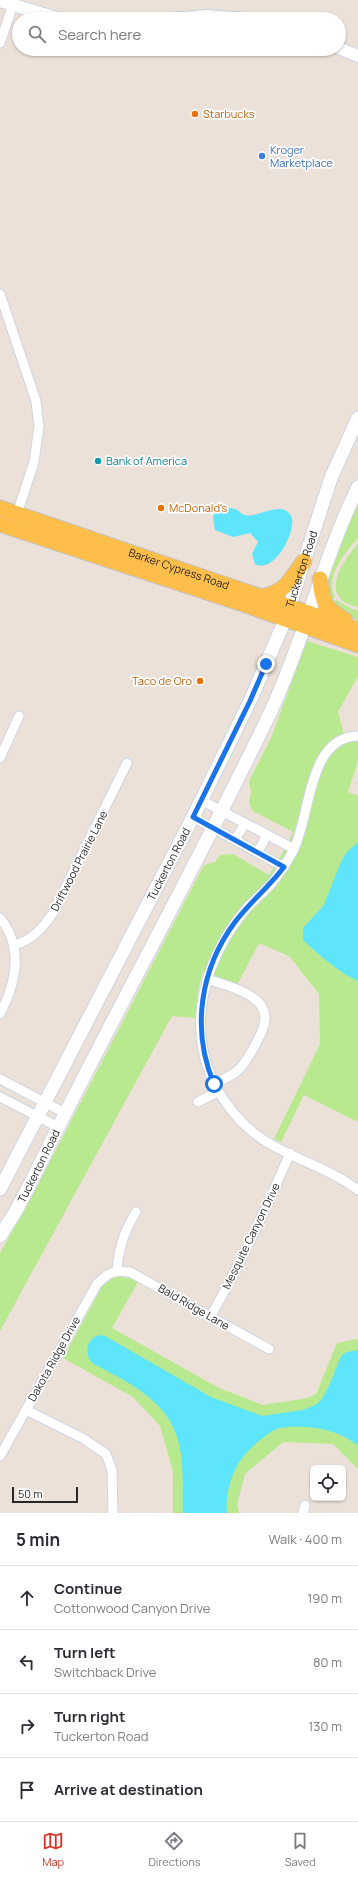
<!DOCTYPE html>
<html lang="en">
<head>
<meta charset="utf-8">
<style>
  :root { --surface:#fff; --page:#f2f2f3; --text:#2b2b33; --muted:#7c7c81; --line:#e1e1e2; --accent:#d93025 }
  body { margin:0; font-family:Manrope,sans-serif; background:var(--page); color:var(--text) }
  .controls { position:absolute; right:12px; bottom:12px; display:grid; overflow:hidden; border-radius:6px; box-shadow:0 1px 3px #0004 }
  .controls button { width:36px; height:36px; display:grid; place-items:center; padding:0; border:0; border-bottom:1px solid var(--line); background:var(--surface); color:var(--text); font:20px sans-serif }
  .scale { position:absolute; left:12px; bottom:10px; width:66px; box-sizing:border-box; padding-left:4px; border:2px solid #282828; border-top:0; font-size:11px; line-height:14px; white-space:nowrap; color:#282828; -webkit-text-stroke:3px #fff; paint-order:stroke }
  .stop { position:absolute; width:12px; height:12px; margin:-9px; border:3px solid #1a73e8; border-radius:50%; background:#fff }
  .stop.end { background:#1a73e8; border-color:#fff; box-shadow:0 1px 4px #0008 }
  .list { margin:0; padding:0; list-style:none }
  h2 { display:flex; justify-content:space-between; align-items:center; height:52px; margin:0; padding:0 16px; font-size:17px }
  h2 small { font-size:13px; font-weight:400; color:var(--muted) }
  .list li { display:grid; grid-template-columns:26px 1fr auto; gap:12px; align-items:center; box-sizing:border-box; height:64px; padding:0 16px; border-top:1px solid var(--line) }
  .list b { display:block; font-size:15px; white-space:nowrap }
  .list p { margin:0; font-size:13px; white-space:nowrap; color:var(--muted) }
  .list em { font-size:13px; font-style:normal; color:var(--muted) }
  .icon { flex:none; width:22px; height:22px; fill:none; stroke:currentColor; stroke-width:2; stroke-linecap:round; stroke-linejoin:round }
  .map { position:relative; flex:none; width:358px; height:1513px; overflow:hidden }
  .search { position:absolute; background:var(--surface); box-shadow:0 1px 3px #0004; left:12px; right:12px; top:12px; height:44px; display:flex; align-items:center; gap:10px; box-sizing:border-box; padding:0 14px; border-radius:22px; color:var(--muted); font-size:15px }
  .sheet { height:308px; background:var(--surface) }
  nav { display:flex; justify-content:space-around; align-items:center; box-sizing:border-box; height:56px; border-top:1px solid var(--line); background:var(--surface); font-size:11px; color:var(--muted) }
  nav a { display:grid; justify-items:center; gap:2px }
  nav .on { color:var(--accent) }
  .map>svg:first-child { display:block }
</style>
</head>
<body>
<div class="map">
<svg width="358" height="1513" viewBox="0 0 358 1513">
  <rect width="100%" height="100%" fill="#ece1d8"/>
  <g fill="#b9e98e">
    <path d="M 358,501 L 358,538 C 345,553 324,577 335,597 L 329,602 L 326,579 Z"/>
    <path d="M 358,543 L 358,607 C 317,598 342,563 358,543 Z"/>
    <path d="M 336,600 L 350,608 L 358,611 L 358,620 L 343,615 L 330,604 Z"/>
    <path d="M 307,641 L 358,657 L 358,676 L 338,712 L 346,742 L 358,741 L 358,761 L 348,792 L 358,796 L 358,1122 L 304,1095 L 281,1142 L 274,1139 L 320,1044 L 319,994 L 289,956 L 259,943 L 236,987 L 203,972 L 198,990 L 195,1018 L 172,1016 L 0,1331 L 0,1253 L 29,1202 L 204,865 L 215,862 L 220,855 L 233,854 L 269,875 L 282,854 L 293,832 L 253,811 L 249,803 L 251,792 L 249,781 L 271,738 Z"/>
    <path d="M 119,1276 L 128,1278 L 138,1282 L 112,1328 L 219,1388 L 263,1405 L 308,1398 L 316,1394 L 337,1343 L 358,1339 L 358,1469 L 333,1444 L 283,1442 L 245,1474 L 237,1505 L 239,1513 L 173,1513 L 173,1472 L 160,1426 L 133,1397 L 63,1358 L 103,1285 L 111,1279 Z"/>
  </g>
  <g fill="#5ee5fb">
    <path d="M 225,507 C 229,508 234,508 237,510 C 240,511 242,515 245,515 C 257,519 282,499 291,516 C 298,528 275,575 255,564 L 252,554 L 258,542 L 250,533 L 233,537 L 215,530 L 213,517 L 215,512 Z"/>
    <path d="M 358,842 L 358,981 C 337,971 320,956 303,940 L 303,928 L 324,905 L 340,864 L 346,853 Z"/>
    <path d="M 100,1335 L 105,1336 L 211,1397 L 262,1416 L 303,1410 L 317,1404 L 322,1399 L 329,1386 L 341,1356 L 347,1352 L 358,1350 L 358,1445 C 353,1443 348,1438 343,1436 C 325,1427 299,1425 280,1428 C 267,1431 242,1455 237,1466 C 230,1478 225,1499 227,1513 L 183,1513 C 182,1488 185,1461 177,1437 C 165,1398 125,1381 92,1363 C 84,1354 86,1338 100,1335 Z"/>
  </g>
  <g fill="none" stroke-linecap="round" stroke-linejoin="round">
    <g stroke="#cdd4e3" stroke-width="11">
      <g id="minor">
        <path d="M 0,43 L 13,5 L 13,0"/>
        <path d="M 0,294 L 36,401 L 39,426 L 34,462 L 17,514"/>
        <path d="M 358,736 C 307,737 311,817 293,851 C 287,862 280,873 272,883 C 264,892 254,900 246,909 C 209,953 188,1015 209,1071 C 219,1098 239,1123 262,1139 C 292,1159 329,1168 358,1190"/>
        <path d="M 0,758 L 19,716"/>
        <path d="M 201,800 L 294,849"/>
        <path d="M 193,817 L 284,867"/>
        <path d="M 235,840 L 245,823"/>
        <path d="M 257,852 L 263,843 L 266,835"/>
        <path d="M 0,918 C 24,947 16,983 0,1014"/>
        <path d="M 15,945 C 33,939 42,929 53,913 L 127,763"/>
        <path d="M 207,979 C 224,985 248,990 260,1004 C 263,1008 265,1013 265,1018 C 265,1031 246,1064 236,1072 C 229,1077 221,1080 214,1084"/>
        <path d="M 0,1079 L 65,1113"/>
        <path d="M 0,1097 L 58,1127"/>
        <path d="M 198,1102 L 217,1092"/>
        <path d="M 117,1270 C 119,1247 124,1232 136,1212"/>
        <path d="M 210,1317 C 241,1264 266,1209 290,1153"/>
        <path d="M 26,1410 L 84,1439 L 106,1454 L 112,1470 L 113,1513"/>
        <path d="M 0,1456 L 97,1284 C 109,1272 113,1270 130,1272 L 269,1349"/>
        <path d="M 303,1513 L 305,1505"/>
      </g>
    </g>
    <g stroke="#cdd4e3" stroke-width="14">
      <g id="tertiary">
        <path d="M 0,1 L 60,19"/>
        <path d="M 170,19 L 207,16 L 245,19"/>
        <path d="M 339,48 L 358,56"/>
      </g>
    </g>
    <g stroke="#cdd4e3" stroke-width="15">
      <g id="secondary">
        <path id="s1" d="M 0,1189 L 193,817 L 250,701 L 285,620 L 331,478 L 358,418"/>
        <path id="s2" d="M 0,1236 L 16,1211 L 35,1174 C 111,1019 196,868 271,711 C 305,638 323,559 358,487"/>
      </g>
    </g>
    <g stroke="#c3c3c3" stroke-width="17">
      <g id="primary">
        <path id="s3" d="M 0,508 L 358,630"/>
        <path d="M 0,524 L 246,605 L 358,645"/>
        <path d="M 320,579 C 323,604 324,607 345,620"/>
        <path d="M 260,597 C 286,593 290,580 304,561"/>
      </g>
    </g>
    <use href="#minor" stroke="#fff" stroke-width="9"/>
    <use href="#tertiary" stroke="#fff" stroke-width="12"/>
    <use href="#secondary" stroke="#fff" stroke-width="13"/>
    <use href="#primary" stroke="#ffbd4a" stroke-width="15"/>
  </g>
  <g fill="none" stroke-linecap="round" stroke-linejoin="round">
    <path stroke="#1a73e8" stroke-width="5" d="M 214,1084 C 191,1030 200,969 235,922 C 250,902 269,887 284,867 L 193,817 L 250,701 L 266,664"/>
  </g>
  <g fill="#e8710a" stroke="#fff" stroke-width="1.5">
    <circle cx="195" cy="114" r="4"/>
    <circle cx="161" cy="508" r="4"/>
    <circle cx="200" cy="681" r="4"/>
  </g>
  <circle fill="#3f7fe0" stroke="#fff" stroke-width="1.5" cx="262" cy="156" r="4"/>
  <circle fill="#0f9aa8" stroke="#fff" stroke-width="1.5" cx="98" cy="461" r="4"/>
  <g text-anchor="middle" stroke-width="3.5" stroke-linejoin="round" paint-order="stroke">
    <g font-size="11" fill="#c56008" stroke="#fff" text-anchor="start">
      <text x="203" y="118">Starbucks</text>
      <text x="169" y="512">McDonald's</text>
      <text x="192" y="685" text-anchor="end">Taco de Oro</text>
    </g>
    <g font-size="11" fill="#366cbe" stroke="#fff" text-anchor="start">
      <text x="270" y="154">Kroger<tspan x="270" dy="13">Marketplace</tspan></text>
    </g>
    <g font-size="11" fill="#0d838f" stroke="#fff" text-anchor="start">
      <text x="106" y="465">Bank of America</text>
    </g>
    <g font-size="11" fill="#282828" stroke="#fff">
      <text dy="4" stroke="none"><textPath href="#s3" startOffset="189">Barker Cypress Road</textPath></text>
      <text dy="4" stroke="none"><textPath href="#s1" startOffset="690">Tuckerton Road</textPath></text>
      <text transform="translate(79 861) rotate(-63)" y="4">Driftwood Prairie Lane</text>
      <text dy="4" stroke="none"><textPath href="#s1" startOffset="366">Tuckerton Road</textPath></text>
      <text dy="4" stroke="none"><textPath href="#s2" startOffset="80">Tuckerton Road</textPath></text>
      <text transform="translate(251 1236) rotate(-64)" y="4">Mesquite Canyon Drive</text>
      <text transform="translate(194 1307) rotate(30)" y="4">Bald Ridge Lane</text>
      <text transform="translate(54 1359) rotate(-61)" y="4">Dakota Ridge Drive</text>
    </g>
  </g>
</svg>
<div class="controls">
<button><svg class="icon" aria-label="locate" viewBox="0 0 24 24"><circle cx="12" cy="12" r="6"/><path d="M12 2v4M12 18v4M2 12h4M18 12h4"/></svg></button>
</div>
<div class="scale">50 m</div>
<div class="stop" style="left:214px;top:1084px"></div>
<div class="stop end" style="left:266px;top:664px"></div>
<div class="search"><svg class="icon" aria-label="search" viewBox="0 0 24 24"><circle cx="10" cy="10" r="6"/><path d="M15 15l6 6"/></svg>Search here</div>
</div>
<section class="sheet">
<h2>5 min<small>Walk · 400 m</small></h2>
<ul class="list">
<li><svg class="icon" aria-label="ahead" viewBox="0 0 24 24"><path d="M12 20V5M6 11l6-6 6 6"/></svg><div><b>Continue</b><p>Cottonwood Canyon Drive</p></div><em>190 m</em></li>
<li><svg class="icon" aria-label="left" viewBox="0 0 24 24"><path d="M17 20v-9H6M10 6l-5 5 5 5"/></svg><div><b>Turn left</b><p>Switchback Drive</p></div><em>80 m</em></li>
<li><svg class="icon" aria-label="right" viewBox="0 0 24 24"><path d="M7 20v-9h11M14 6l5 5-5 5"/></svg><div><b>Turn right</b><p>Tuckerton Road</p></div><em>130 m</em></li>
<li><svg class="icon" aria-label="arrive" viewBox="0 0 24 24"><path d="M6 21V4h12l-3 4 3 4H6"/></svg><div><b>Arrive at destination</b></div></li>
</ul>
</section>
<nav>
<a class="on"><svg class="icon" aria-label="map" viewBox="0 0 24 24"><path d="M3 6l6-2 6 2 6-2v14l-6 2-6-2-6 2zM9 4v14M15 6v14"/></svg>Map</a>
<a><svg class="icon" aria-label="directions" viewBox="0 0 24 24"><path d="M12 3l9 9-9 9-9-9zM9 14v-3h6M13 9l2 2-2 2"/></svg>Directions</a>
<a><svg class="icon" aria-label="saved" viewBox="0 0 24 24"><path d="M7 4h10v16l-5-4-5 4z"/></svg>Saved</a>
</nav>
</body>
</html>
